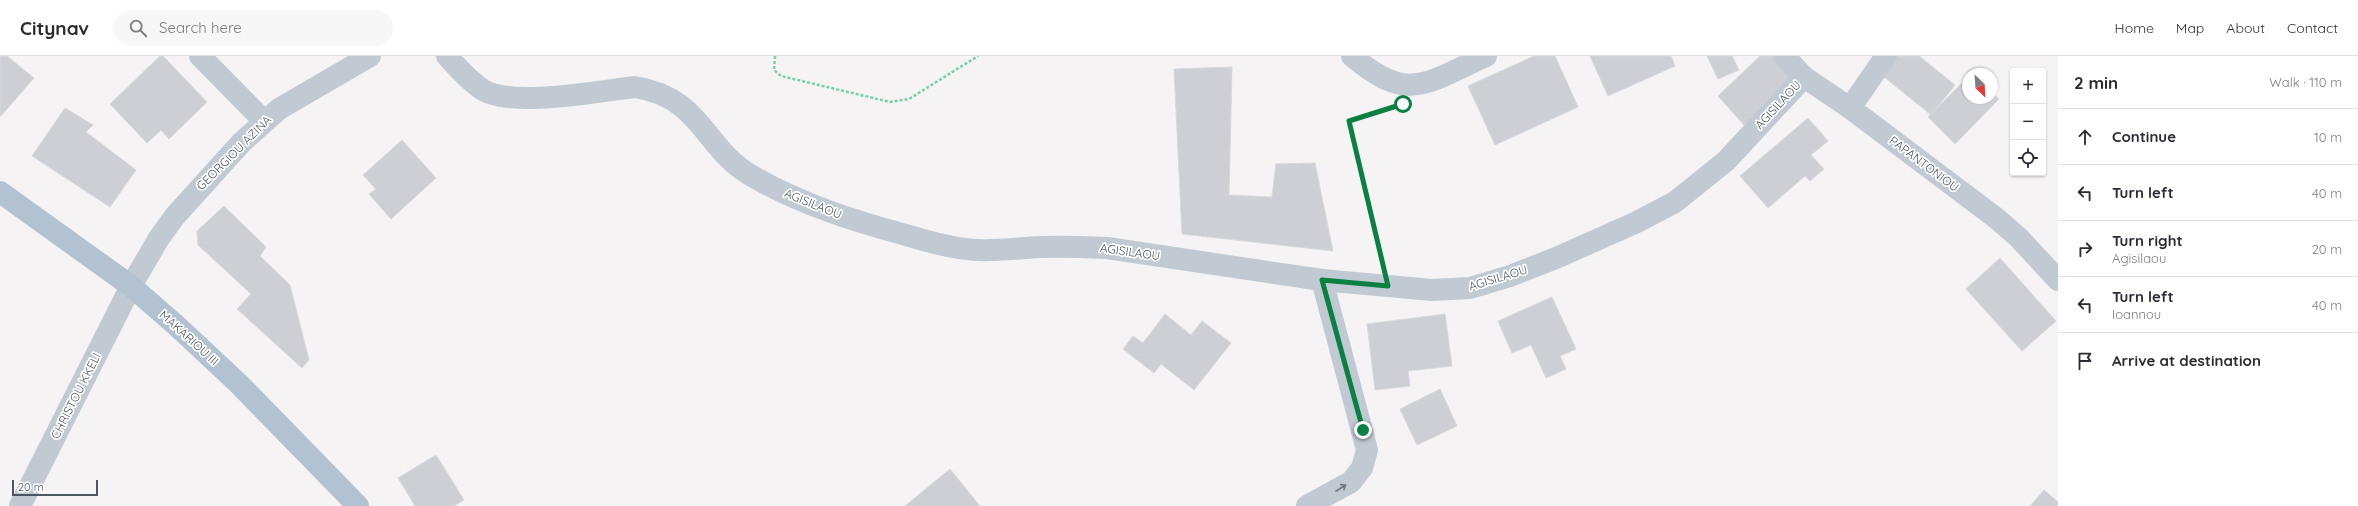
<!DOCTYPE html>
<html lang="en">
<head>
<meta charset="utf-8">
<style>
  :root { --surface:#fff; --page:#f7f7f7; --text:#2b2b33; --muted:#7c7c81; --line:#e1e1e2 }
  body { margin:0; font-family:Quicksand,sans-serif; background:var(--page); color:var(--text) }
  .controls { position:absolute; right:12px; top:12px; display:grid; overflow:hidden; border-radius:4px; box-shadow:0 1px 3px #0004 }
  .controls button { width:36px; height:36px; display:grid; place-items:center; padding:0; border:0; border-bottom:1px solid var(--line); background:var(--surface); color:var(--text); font:20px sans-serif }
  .compass { position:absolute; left:1962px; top:12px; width:36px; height:36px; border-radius:50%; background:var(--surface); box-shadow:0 1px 3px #0004; rotate:155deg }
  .scale { position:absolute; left:12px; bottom:10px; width:86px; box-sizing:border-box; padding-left:4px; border:2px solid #4a5661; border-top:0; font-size:11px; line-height:14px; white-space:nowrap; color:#4a5661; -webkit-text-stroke:3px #fff; paint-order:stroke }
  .stop { position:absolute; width:12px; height:12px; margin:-9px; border:3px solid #0b8043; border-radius:50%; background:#fff }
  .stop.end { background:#0b8043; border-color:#fff; box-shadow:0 1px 4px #0008 }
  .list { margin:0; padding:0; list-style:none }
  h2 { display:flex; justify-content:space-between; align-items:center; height:52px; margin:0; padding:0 16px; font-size:17px }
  h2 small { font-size:13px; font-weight:400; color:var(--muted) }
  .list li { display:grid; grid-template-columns:26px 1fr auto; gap:12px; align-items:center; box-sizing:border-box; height:56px; padding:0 16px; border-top:1px solid var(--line) }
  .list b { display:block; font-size:15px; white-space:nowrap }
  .list p { margin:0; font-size:13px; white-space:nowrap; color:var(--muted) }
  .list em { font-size:13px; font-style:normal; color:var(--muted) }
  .icon { flex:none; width:22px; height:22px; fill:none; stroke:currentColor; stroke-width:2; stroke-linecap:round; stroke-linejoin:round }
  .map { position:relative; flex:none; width:2058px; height:450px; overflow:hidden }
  header { display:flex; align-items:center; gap:24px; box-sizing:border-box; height:56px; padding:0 20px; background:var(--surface); border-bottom:1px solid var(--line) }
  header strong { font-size:19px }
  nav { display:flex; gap:22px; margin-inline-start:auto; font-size:14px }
  .search { width:280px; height:36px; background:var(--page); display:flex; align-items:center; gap:10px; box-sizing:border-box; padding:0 14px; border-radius:22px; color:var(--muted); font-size:15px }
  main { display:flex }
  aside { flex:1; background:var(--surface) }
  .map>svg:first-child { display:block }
</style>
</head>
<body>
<header>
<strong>Citynav</strong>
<div class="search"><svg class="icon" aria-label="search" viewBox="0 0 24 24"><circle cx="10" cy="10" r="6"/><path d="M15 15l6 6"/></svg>Search here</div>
<nav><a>Home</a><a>Map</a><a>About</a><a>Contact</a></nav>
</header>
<main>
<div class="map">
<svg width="2058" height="450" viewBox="0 0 2058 450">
  <rect width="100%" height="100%" fill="#f5f3f3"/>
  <g fill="#cdcfd5" stroke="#d7d9de">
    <path d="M 0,0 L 7,0 L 34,22 L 0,61 Z"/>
    <path d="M 160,0 L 163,0 L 207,46 L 169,83 L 161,74 L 147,87 L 110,48 Z"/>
    <path d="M 1534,0 L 1555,0 L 1578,51 L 1495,89 L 1468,30 Z"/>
    <path d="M 1590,0 L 1671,0 L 1675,10 L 1608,40 Z"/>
    <path d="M 1707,0 L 1732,0 L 1739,14 L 1718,23 Z"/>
    <path d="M 1760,0 L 1779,0 L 1796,18 L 1744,69 L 1718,40 Z"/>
    <path d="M 1892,0 L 1919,0 L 1955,29 L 1931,59 L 1878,16 Z"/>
    <path d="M 1232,11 L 1229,139 L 1272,141 L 1276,108 L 1315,107 L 1333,195 L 1182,178 L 1174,13 Z"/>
    <path d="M 1968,21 L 1968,42 L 1992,42 L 1992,36 L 1999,43 L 1955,88 L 1928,61 Z"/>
    <path d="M 65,52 L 93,69 L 86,76 L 136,114 L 110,151 L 32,100 Z"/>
    <path d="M 1808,62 L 1828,85 L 1811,99 L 1824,113 L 1810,125 L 1805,120 L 1768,152 L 1740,120 Z"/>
    <path d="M 402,84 L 436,122 L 391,163 L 369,138 L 376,133 L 363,119 Z"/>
    <path d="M 224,150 L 266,191 L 260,200 L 290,229 L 309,304 L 302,312 L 237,253 L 251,238 L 198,189 L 197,175 Z"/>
    <path d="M 2000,202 L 2056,265 L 2022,295 L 1966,233 Z"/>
    <path d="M 1552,241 L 1576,293 L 1560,300 L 1566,313 L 1546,322 L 1531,289 L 1512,297 L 1498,265 Z"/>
    <path d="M 1165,258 L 1191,279 L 1202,265 L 1231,287 L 1194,334 L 1161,308 L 1154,317 L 1123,293 L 1133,280 L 1143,287 Z"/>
    <path d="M 1445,258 L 1452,310 L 1408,315 L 1410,330 L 1375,334 L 1367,268 Z"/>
    <path d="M 1440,333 L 1457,370 L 1417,389 L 1400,353 Z"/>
    <path d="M 436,399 L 464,444 L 454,450 L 415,450 L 398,422 Z"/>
    <path d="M 950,413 L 980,450 L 905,450 Z"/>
    <path d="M 2044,434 L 2058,446 L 2058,450 L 2030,450 Z"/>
  </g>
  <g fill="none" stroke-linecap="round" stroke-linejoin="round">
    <g stroke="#7ad0a6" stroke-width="2.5" stroke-dasharray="3 2" stroke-linecap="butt">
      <path d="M 775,0 L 774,14 L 781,20 L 890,46 L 909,43 L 978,0"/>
      <path d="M 1381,204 L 1349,65 L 1390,52"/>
    </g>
    <g stroke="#c1cad2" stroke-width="22">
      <path d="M 200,0 L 264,65"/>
      <path d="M 447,0 C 458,12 469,25 483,34 C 514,52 598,35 635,31 C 703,42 703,92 752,120 C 800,148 854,165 906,179 C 929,186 954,193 977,194 C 999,195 1019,192 1041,191 C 1063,190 1085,191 1107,192 L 1322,224 L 1432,234 L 1470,232 L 1510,220 L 1556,202 L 1637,166 L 1675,146 L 1726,105 L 1804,21"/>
      <path d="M 1352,0 C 1408,48 1426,27 1486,0"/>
      <path d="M 1784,0 L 1804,21 L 1850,52 L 1996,162 L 2018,181 L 2058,224"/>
      <path d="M 1850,52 L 1886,0"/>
      <path d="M 20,450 L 131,230 L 159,182 L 175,160 L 242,86 L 279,53 L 370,0"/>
      <path d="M 1307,450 L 1351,426 L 1362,412 L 1367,394 L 1322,224"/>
    </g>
    <path stroke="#b3c2d1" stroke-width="22" d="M 0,136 L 131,230 L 178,271 L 239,328 L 358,450"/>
  </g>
  <defs><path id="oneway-shaft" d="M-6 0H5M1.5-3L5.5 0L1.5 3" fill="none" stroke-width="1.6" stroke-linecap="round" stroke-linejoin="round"/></defs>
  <use stroke="#6e7983" href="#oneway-shaft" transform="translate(1341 432) rotate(-33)"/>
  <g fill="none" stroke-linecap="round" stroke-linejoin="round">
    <path stroke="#0b8043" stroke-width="5" d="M 1363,374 L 1322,224 L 1388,230 L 1349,65 L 1403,48"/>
  </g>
  <g text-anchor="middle" stroke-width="3.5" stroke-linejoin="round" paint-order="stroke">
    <g font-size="12" fill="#4a5661" stroke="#fff">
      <text transform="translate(1778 49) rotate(-47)" y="4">AGISILAOU</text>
      <text transform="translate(234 97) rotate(-45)" y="4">GEORGIOU AZINA</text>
      <text transform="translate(1924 108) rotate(37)" y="4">PAPANTONIOU</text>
      <text transform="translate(813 148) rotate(22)" y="4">AGISILAOU</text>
      <text transform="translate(1130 196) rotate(8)" y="4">AGISILAOU</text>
      <text transform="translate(1498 222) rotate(-17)" y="4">AGISILAOU</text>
      <text transform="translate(189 282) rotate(42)" y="4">MAKARIOU III</text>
      <text transform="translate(76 340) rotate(-63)" y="4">CHRISTOU KKELI</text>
    </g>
  </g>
</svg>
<div class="controls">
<button>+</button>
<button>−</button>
<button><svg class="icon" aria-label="locate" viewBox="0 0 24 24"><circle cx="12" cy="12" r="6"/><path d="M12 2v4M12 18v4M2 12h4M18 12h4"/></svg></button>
</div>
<svg class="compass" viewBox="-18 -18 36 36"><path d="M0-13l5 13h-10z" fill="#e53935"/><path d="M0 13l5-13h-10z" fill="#7c7c81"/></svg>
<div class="scale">20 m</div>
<div class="stop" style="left:1403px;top:48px"></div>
<div class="stop end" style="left:1363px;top:374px"></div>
</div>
<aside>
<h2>2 min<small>Walk · 110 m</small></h2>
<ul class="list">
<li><svg class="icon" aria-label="ahead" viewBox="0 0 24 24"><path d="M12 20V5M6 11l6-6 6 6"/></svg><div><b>Continue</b></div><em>10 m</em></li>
<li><svg class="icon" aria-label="left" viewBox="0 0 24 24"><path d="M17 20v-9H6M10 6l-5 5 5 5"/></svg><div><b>Turn left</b></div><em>40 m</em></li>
<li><svg class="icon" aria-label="right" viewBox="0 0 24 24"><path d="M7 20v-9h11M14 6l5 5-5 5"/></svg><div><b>Turn right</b><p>Agisilaou</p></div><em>20 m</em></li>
<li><svg class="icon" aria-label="left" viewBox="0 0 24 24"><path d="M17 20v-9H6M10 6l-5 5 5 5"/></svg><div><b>Turn left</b><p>Ioannou</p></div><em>40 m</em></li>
<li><svg class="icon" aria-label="arrive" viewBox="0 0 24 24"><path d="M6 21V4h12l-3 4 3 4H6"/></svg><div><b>Arrive at destination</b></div></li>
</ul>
</aside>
</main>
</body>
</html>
